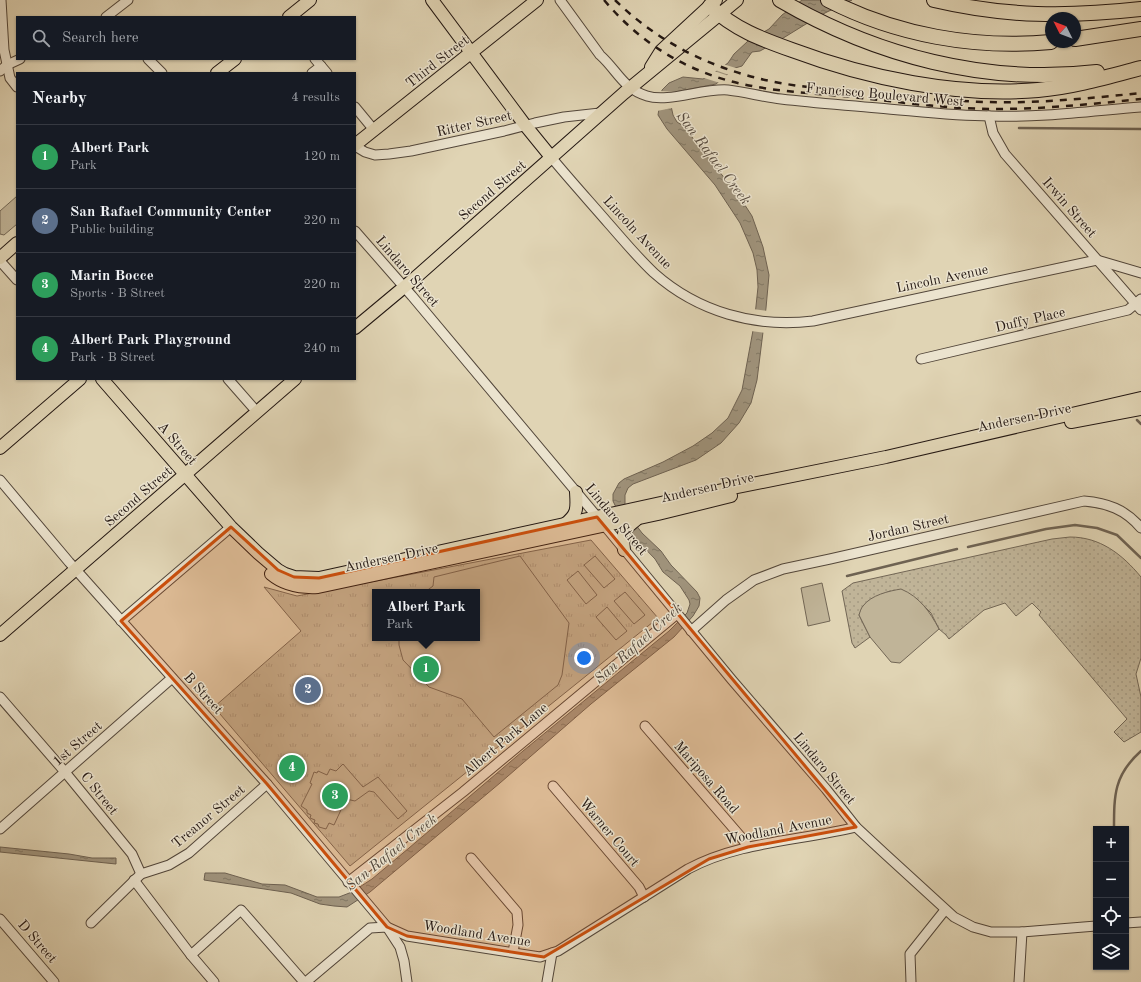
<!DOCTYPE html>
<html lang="en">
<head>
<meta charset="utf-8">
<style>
  :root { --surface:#171b24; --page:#20242c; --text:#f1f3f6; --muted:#9ea1a6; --line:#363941; --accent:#db2777 }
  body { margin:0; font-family:"Old Standard TT",serif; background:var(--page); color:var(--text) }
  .controls { position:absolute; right:12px; bottom:12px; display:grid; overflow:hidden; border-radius:0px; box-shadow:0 1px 3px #0004 }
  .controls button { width:36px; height:36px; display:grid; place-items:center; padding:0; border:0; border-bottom:1px solid var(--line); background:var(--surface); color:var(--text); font:20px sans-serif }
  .compass { position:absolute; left:1045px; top:12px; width:36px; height:36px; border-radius:50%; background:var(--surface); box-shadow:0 1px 3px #0004; rotate:312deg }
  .you { position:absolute; left:584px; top:658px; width:14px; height:14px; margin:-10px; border:3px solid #fff; border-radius:50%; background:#1a73e8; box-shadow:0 0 0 6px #1a73e833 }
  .badge { display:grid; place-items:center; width:26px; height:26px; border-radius:50%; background:var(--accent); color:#fff; font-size:13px; font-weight:700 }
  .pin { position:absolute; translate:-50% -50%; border:2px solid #fff; box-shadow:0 1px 4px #0006 }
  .popup { position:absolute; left:372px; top:589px; width:108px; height:52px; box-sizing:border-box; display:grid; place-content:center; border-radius:0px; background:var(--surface); filter:drop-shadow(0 1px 3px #0005); font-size:13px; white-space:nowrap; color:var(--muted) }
  .popup b { font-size:15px; color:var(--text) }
  .popup::after { content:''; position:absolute; left:50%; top:100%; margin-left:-8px; border:8px solid transparent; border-top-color:var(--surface) }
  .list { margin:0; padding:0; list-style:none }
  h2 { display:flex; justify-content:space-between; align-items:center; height:52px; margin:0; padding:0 16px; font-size:17px }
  h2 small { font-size:13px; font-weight:400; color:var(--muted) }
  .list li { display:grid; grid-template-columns:26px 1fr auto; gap:12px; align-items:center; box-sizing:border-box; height:64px; padding:0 16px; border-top:1px solid var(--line) }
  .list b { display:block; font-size:15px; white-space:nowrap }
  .list p { margin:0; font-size:13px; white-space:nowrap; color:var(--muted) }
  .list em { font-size:13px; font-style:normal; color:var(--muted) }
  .icon { flex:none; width:22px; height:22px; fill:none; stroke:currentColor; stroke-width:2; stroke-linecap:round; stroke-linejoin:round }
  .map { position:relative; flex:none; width:1141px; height:982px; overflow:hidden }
  .search { position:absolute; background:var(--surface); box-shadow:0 1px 3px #0004; left:16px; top:16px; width:340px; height:44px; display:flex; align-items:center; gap:10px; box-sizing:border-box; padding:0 14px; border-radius:0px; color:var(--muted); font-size:15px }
  .panel { position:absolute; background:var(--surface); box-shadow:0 1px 3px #0004; left:16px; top:72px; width:340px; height:308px; border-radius:0px }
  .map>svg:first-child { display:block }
</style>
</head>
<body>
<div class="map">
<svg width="1141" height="982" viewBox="0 0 1141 982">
  <defs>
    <pattern id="grass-dots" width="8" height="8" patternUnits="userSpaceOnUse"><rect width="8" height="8" fill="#c0b498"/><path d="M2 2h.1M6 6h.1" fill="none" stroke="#a59a82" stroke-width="1.8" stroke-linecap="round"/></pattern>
    <pattern id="park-tufts" width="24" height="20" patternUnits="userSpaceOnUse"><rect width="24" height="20" fill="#c0b498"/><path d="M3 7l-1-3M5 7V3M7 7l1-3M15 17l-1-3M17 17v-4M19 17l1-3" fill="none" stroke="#a59a82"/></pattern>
    <pattern id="water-ripples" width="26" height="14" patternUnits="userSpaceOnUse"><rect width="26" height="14" fill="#a0947d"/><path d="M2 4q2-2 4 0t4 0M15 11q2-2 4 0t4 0" fill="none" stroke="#827865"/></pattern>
  </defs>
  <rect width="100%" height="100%" fill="#e0d4b4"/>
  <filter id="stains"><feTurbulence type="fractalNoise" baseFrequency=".005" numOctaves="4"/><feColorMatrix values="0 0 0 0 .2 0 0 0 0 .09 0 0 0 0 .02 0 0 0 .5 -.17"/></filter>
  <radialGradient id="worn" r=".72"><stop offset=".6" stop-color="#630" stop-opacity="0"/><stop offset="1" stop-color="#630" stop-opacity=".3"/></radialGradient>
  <path fill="url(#grass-dots)" stroke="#726655" d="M 1070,537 C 1100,537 1122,554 1141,577 L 1141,658 L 1136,674 L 1141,697 L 1141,732 L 1124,742 L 1114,732 L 1127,719 L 1039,615 L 1041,612 L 1032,603 L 1016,616 L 1005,603 L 984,610 L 949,639 L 946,635 L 939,629 L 931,613 L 917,599 L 890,591 L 872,599 L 863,606 L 859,615 L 870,637 L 855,648 L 852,643 L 842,591 L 853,583 L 1052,539 Z"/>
  <path fill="url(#park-tufts)" stroke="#726655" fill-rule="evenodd" d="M 591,540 L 658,618 L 350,866 L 214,707 L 301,631 L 264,587 L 297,596 ZM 375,592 L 477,592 L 477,638 L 375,638 Z"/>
  <g fill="#c0b498" stroke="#726655">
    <path d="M 17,196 L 17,224 L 4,235 L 0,234 L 0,211 Z"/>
    <path d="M 520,556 L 569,623 L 562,675 L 558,685 L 494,737 L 462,699 L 429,687 L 403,660 L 399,645 L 399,638 L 477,638 L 477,592 L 425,592 L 433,586 L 434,577 Z"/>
    <path d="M 595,556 L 615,579 L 604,588 L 584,565 Z"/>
    <path d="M 578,571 L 597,595 L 586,604 L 567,580 Z"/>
    <path d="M 822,583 L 830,621 L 808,626 L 801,588 Z"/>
    <path d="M 901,589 C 920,597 930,612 939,629 L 900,663 L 891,662 L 870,637 L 859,615 C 860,612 861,608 863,606 C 871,595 889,591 901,589 Z"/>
    <path d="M 625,592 L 645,615 L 634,624 L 614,601 Z"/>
    <path d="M 607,607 L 627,631 L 616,640 L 596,617 Z"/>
    <path d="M 343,764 L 363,787 L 378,777 L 407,811 L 398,819 L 374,792 L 369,791 L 355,801 L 346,799 L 334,825 L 329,823 L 326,829 L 319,827 L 318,824 L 314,823 L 315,820 L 310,818 L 311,815 L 307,813 L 307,810 L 301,806 L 312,784 L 310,783 L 314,772 L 317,773 L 318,771 L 327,775 L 330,769 L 336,771 Z"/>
  </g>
  <g fill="url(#water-ripples)" stroke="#6e6252">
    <path d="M 802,0 L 852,0 L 837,8 L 829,11 L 819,16 L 780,40 L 760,51 L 752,52 L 742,66 L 735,68 L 716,84 L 675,92 L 670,101 L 673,115 L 677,122 L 685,127 L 697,144 L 739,196 L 752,216 L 763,247 L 769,275 L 766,308 L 757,380 L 751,403 L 739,423 L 721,443 L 696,460 L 633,484 L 628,488 L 625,495 L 625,504 L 630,517 L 642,533 L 661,551 L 671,565 L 697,592 L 700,598 L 699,606 L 693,616 L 674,637 L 591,704 L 500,783 L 370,892 L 347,907 L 334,906 L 320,904 L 291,893 L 204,880 L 205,873 L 225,873 L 262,884 L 285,885 L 317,897 L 339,897 L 352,892 L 372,879 L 409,848 L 523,751 L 669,631 L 687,613 L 690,604 L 689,600 L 680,586 L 663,572 L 655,559 L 634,537 L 625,526 L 613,501 L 613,494 L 619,483 L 624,479 L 663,462 L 693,446 L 712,433 L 728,418 L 742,390 L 754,325 L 758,287 L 757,270 L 753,253 L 740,223 L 715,185 L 667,129 L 658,115 L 662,90 L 669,83 L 683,77 L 703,79 L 714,73 L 728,63 L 734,54 L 748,41 L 769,29 L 782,15 Z"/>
    <path d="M 0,847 L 69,854 L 92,858 L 116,858 L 116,864 L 0,852 Z"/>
  </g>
  <g fill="#e0d4b4">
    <path d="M 723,64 L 739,69 L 729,75 L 715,70 Z"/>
    <path d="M 714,71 L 729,76 L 720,83 L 701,77 Z"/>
    <path d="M 660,91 L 678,92 L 672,102 L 672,108 L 657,111 Z"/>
    <path d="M 753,309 L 768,311 L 766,333 L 751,331 Z"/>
  </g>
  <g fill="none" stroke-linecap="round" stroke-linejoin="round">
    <g stroke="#6e6252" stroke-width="2.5">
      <path d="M 1019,128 L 1141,129"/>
      <path d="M 1137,420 L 1141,424"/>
      <path d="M 968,547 L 1046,529 L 1075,525 L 1097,528 L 1117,535 L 1141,558"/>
      <path d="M 847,576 L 957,549"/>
      <path d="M 1114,829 C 1114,795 1114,775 1141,751"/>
    </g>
    <g stroke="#52463a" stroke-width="11">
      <g id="minor">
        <path d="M 1,0 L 4,50 L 10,78 L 17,87"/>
        <path d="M 560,0 L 600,55 C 617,70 623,89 647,96 C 668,103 703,88 728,90 C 746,92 763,97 781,99 C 814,103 846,105 878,108 C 915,111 953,116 990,116 C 1040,118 1091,111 1141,107"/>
        <path d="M 106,17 L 128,0"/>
        <path d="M 148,59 L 162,73"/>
        <path d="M 315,59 L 327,73"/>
        <path d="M 0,71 L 7,65 L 20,59"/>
        <path d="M 312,73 L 321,66"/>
        <path d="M 355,107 L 374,130"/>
        <path d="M 989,116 L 993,133 L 1005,154 L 1141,310"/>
        <path d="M 355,146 L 365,152 L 375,155 L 389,154 L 411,151 L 504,131 L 535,123 L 564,117 L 600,113"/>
        <path d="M 551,157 C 570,180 590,202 609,224 C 624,241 638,258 654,273 C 698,312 755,328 813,321 L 1097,260 L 1141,273"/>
        <path d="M 355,231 L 412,296 L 609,531 L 732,680 L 826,789 L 856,827 L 884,853 L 954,917 L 973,927 L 991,932 L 1022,932 L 1096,926"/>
        <path d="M 0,261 L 17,280"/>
        <path d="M 921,359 L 1128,310 L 1141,299"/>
        <path d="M 228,379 L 257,412"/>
        <path d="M 0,480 L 69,562 L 267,784 L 387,927 L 400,947 L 404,961 L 407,982"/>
        <path d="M 121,621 L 231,527"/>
        <path d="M 691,631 L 726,600 L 754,580 L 783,569 L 830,559 L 1084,501 C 1107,503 1125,509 1141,528"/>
        <path d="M 0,697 L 65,772 L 132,854 L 141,874"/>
        <path d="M 645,726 L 741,837 L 748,847"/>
        <path d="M 553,786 L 639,887 L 644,897"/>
        <path d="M 0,829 L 172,678"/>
        <path d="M 471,858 L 517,912 L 518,925 L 513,952"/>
        <path d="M 134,880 L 191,955 L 214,982"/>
        <path d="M 348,882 L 463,792 L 677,614"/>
        <path d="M 0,919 L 54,982"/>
        <path d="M 91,923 L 141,874 L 169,865 L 189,853 L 267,784"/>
        <path d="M 1126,923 L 1141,922"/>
        <path d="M 191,955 L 241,910 L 304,982"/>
        <path d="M 306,982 L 370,928 L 387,927 L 407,936 L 540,957 L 558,951 L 688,869 C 740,841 800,841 856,827"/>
        <path d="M 547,982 L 552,953"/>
        <path d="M 911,982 L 910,954 L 945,910"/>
        <path d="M 1019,982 L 1022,932"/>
      </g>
    </g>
    <g stroke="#231712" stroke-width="14">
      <g id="major">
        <path d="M 432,0 L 525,125 L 551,157"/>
        <path d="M 289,17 L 310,0"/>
        <path d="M 651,67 L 661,51 L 716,0"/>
        <path d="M 217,73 L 235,59"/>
        <path d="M 355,145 L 537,0"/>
        <path d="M 0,258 L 17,243"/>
        <path d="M 355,328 L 415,278 L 624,93 L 737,0"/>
        <path d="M 102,379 L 231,527 L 258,553 L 278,570 L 285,574 L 294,577 L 319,578 L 688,497 L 886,457 L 1141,398"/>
        <path d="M 1071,422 L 1141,409"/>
        <path d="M 0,448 L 80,379"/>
        <path d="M 565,524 C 578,514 577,508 576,492"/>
        <path d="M 624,550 C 622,533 623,530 636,520"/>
        <path d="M 271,574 C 284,585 300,588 318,587 L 658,514 L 731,496"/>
        <path d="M 0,635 L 295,379"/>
      </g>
    </g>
    <g stroke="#231712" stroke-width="16">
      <g id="highway">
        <path d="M 780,0 C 876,56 986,85 1097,72"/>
        <path d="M 828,0 C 896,35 974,49 1051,42"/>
        <path d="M 934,0 C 1006,17 1068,17 1141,9"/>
        <path d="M 710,6 C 734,29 761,39 792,50 C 867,78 957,97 1038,90 C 1073,87 1107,77 1141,68"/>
        <path d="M 1075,39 L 1141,29"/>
      </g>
    </g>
    <use href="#minor" stroke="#ebe3ce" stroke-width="9"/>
    <use href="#major" stroke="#e0d4b4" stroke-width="12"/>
    <use href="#highway" stroke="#e0d4b4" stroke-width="14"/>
    <g stroke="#231712" stroke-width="2.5" stroke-dasharray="7 7" stroke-linecap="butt">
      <path d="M 604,0 C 631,32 664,57 703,72 C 747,90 796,92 843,96 C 893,101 945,109 996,109 C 1045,109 1093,104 1141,99"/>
      <path d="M 615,0 C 668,52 735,79 808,87"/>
      <path d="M 920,98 C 955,101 989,103 1024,102 C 1063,101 1102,97 1141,93"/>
    </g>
  </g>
  <path fill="#ca4f0d" fill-opacity="0.2" stroke="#ca4f0d" stroke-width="3" stroke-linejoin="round" d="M 597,517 L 856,827 L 748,847 L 709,859 L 544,957 L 407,936 L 387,927 L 267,784 L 121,621 L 231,527 L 278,570 L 294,577 L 319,578 Z"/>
  <g text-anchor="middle" stroke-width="3" stroke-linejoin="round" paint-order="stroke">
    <g font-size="14" fill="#231712" stroke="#ebe3ce">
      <text transform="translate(437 61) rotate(-38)" y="5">Third Street</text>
      <text transform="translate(885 94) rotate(5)" y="5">Francisco Boulevard West</text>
      <text transform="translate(474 123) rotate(-13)" y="5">Ritter Street</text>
      <text transform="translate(492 190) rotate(-41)" y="5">Second Street</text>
      <text transform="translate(1070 207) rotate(49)" y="5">Irwin Street</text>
      <text transform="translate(638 232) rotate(47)" y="5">Lincoln Avenue</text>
      <text transform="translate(408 271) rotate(49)" y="5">Lindaro Street</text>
      <text transform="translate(942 278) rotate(-12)" y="5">Lincoln Avenue</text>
      <text transform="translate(1030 319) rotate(-13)" y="5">Duffy Place</text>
      <text transform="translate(1024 417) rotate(-12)" y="5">Andersen Drive</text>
      <text transform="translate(178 443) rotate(49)" y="5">A Street</text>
      <text transform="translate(707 487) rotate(-13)" y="5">Andersen Drive</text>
      <text transform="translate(138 496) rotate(-41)" y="5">Second Street</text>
      <text transform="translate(617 519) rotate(50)" y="5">Lindaro Street</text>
      <text transform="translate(908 527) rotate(-13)" y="5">Jordan Street</text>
      <text transform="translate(391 557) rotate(-12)" y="5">Andersen Drive</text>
      <text transform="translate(204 693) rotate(48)" y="5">B Street</text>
      <text transform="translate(505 739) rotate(-40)" y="5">Albert Park Lane</text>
      <text transform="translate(77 743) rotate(-41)" y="5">1st Street</text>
      <text transform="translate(825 768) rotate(50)" y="5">Lindaro Street</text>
      <text transform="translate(707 777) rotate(49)" y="5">Mariposa Road</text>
      <text transform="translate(100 793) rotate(51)" y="5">C Street</text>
      <text transform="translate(208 816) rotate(-40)" y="5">Treanor Street</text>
      <text transform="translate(778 829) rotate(-11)" y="5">Woodland Avenue</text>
      <text transform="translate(610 832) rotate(50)" y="5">Warner Court</text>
      <text transform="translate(477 933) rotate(9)" y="5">Woodland Avenue</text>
      <text transform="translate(38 941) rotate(49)" y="5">D Street</text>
    </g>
    <g font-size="15" font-style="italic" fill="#55493d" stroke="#ebe3ce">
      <text transform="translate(714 158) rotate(53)" y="5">San Rafael Creek</text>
      <text transform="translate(638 643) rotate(-42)" y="5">San Rafael Creek</text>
      <text transform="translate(391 852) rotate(-39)" y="5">San Rafael Creek</text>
    </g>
  </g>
  <rect width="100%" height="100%" filter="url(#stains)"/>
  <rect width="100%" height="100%" fill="url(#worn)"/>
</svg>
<div class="controls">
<button>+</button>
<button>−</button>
<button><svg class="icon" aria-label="locate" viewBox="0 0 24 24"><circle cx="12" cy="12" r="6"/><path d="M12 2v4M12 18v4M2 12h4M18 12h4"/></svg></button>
<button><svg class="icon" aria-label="layers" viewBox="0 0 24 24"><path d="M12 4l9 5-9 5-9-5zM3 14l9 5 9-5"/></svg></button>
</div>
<svg class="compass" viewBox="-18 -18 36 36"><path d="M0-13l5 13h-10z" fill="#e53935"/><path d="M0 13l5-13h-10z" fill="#9ea1a6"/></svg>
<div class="you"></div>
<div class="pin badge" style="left:426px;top:669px;background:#2e9e5b">1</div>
<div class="popup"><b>Albert Park</b>Park</div>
<div class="pin badge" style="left:308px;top:690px;background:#5c6f8a">2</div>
<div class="pin badge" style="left:335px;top:796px;background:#2e9e5b">3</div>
<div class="pin badge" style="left:292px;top:768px;background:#2e9e5b">4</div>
<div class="search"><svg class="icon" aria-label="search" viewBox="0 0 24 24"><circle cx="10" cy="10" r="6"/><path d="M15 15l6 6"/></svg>Search here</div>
<section class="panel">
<h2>Nearby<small>4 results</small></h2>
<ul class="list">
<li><span class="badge" style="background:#2e9e5b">1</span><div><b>Albert Park</b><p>Park</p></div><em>120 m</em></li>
<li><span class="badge" style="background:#5c6f8a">2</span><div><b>San Rafael Community Center</b><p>Public building</p></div><em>220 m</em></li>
<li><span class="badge" style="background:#2e9e5b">3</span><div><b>Marin Bocce</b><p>Sports · B Street</p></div><em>220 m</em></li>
<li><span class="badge" style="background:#2e9e5b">4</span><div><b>Albert Park Playground</b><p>Park · B Street</p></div><em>240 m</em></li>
</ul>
</section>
</div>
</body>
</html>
